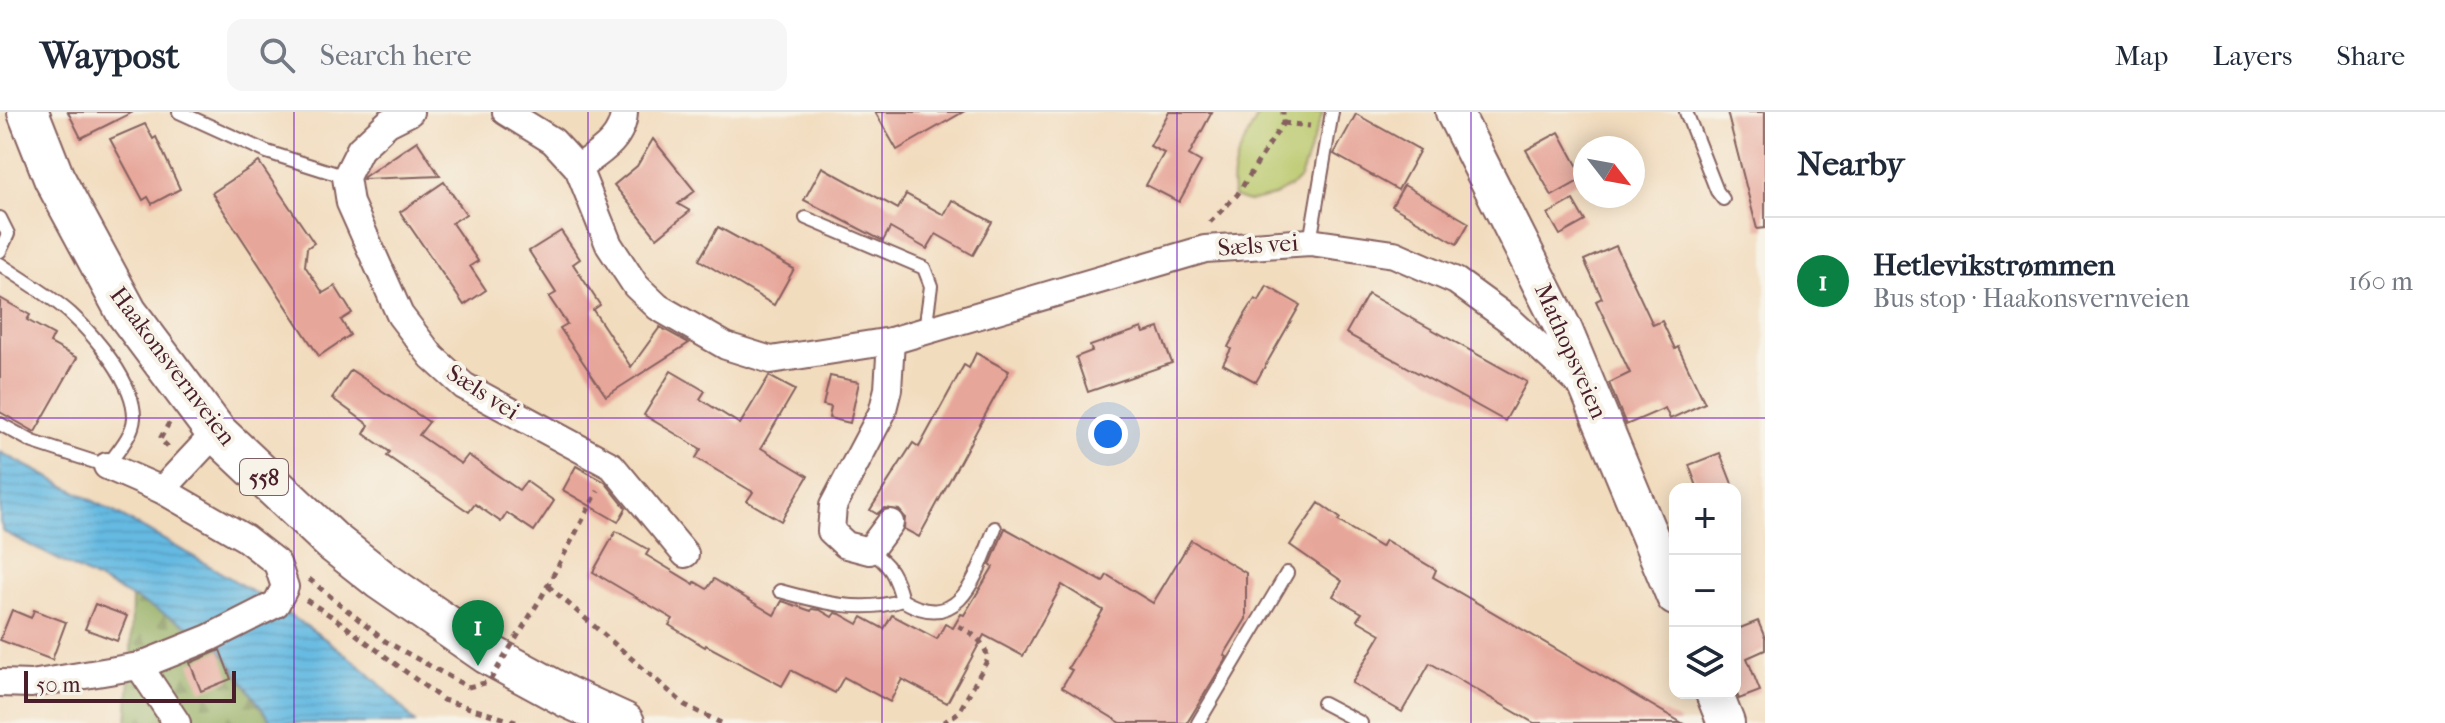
<!DOCTYPE html>
<html lang="en">
<head>
<meta charset="utf-8">
<style>
  :root { --surface:#fff; --page:#f6f6f7; --text:#1f2937; --muted:#747a83; --line:#e0e1e3; --accent:#0b8043 }
  body { margin:0; font-family:"IM FELL French Canon",serif; background:var(--page); color:var(--text) }
  .controls { position:absolute; right:24px; bottom:24px; display:grid; overflow:hidden; border-radius:16px; box-shadow:0 4px 20px #0003 }
  .controls button { width:72px; height:72px; display:grid; place-items:center; padding:0; border:0; border-bottom:2px solid var(--line); background:var(--surface); color:var(--text); font:40px sans-serif }
  .compass { position:absolute; left:1573px; top:24px; width:72px; height:72px; border-radius:50%; background:var(--surface); box-shadow:0 4px 20px #0003; rotate:121deg }
  .scale { position:absolute; left:24px; bottom:20px; width:212px; box-sizing:border-box; padding-left:8px; border:4px solid #4a1f2b; border-top:0; font-size:22px; line-height:28px; white-space:nowrap; color:#4a1f2b; -webkit-text-stroke:6px #f7f3e8; paint-order:stroke }
  .you { position:absolute; left:1108px; top:322px; width:28px; height:28px; margin:-20px; border:6px solid #fff; border-radius:50%; background:#1a73e8; box-shadow:0 0 0 12px #1a73e833 }
  .badge { display:grid; place-items:center; width:52px; height:52px; border-radius:50%; background:var(--accent); color:#fff; font-size:26px; font-weight:700 }
  .pin { position:absolute; translate:-50% -66px; filter:drop-shadow(0 2px 4px #0008) }
  .pin::after { content:''; position:absolute; top:42px; width:28px; height:24px; background:inherit; clip-path:polygon(0 0,100% 0,50% 100%) }
  .list { margin:0; padding:0; list-style:none }
  h2 { display:flex; justify-content:space-between; align-items:center; height:104px; margin:0; padding:0 32px; font-size:34px }
  h2 small { font-size:26px; font-weight:400; color:var(--muted) }
  .list li { display:grid; grid-template-columns:52px 1fr auto; gap:24px; align-items:center; box-sizing:border-box; height:128px; padding:0 32px; border-top:2px solid var(--line) }
  .list b { display:block; font-size:30px; white-space:nowrap }
  .list p { margin:0; font-size:26px; white-space:nowrap; color:var(--muted) }
  .list em { font-size:26px; font-style:normal; color:var(--muted) }
  .icon { flex:none; width:44px; height:44px; fill:none; stroke:currentColor; stroke-width:2; stroke-linecap:round; stroke-linejoin:round }
  .map { position:relative; flex:none; width:1765px; height:611px; overflow:hidden }
  header { display:flex; align-items:center; gap:48px; box-sizing:border-box; height:112px; padding:0 40px; background:var(--surface); border-bottom:2px solid var(--line) }
  header strong { font-size:38px }
  nav { display:flex; gap:44px; margin-inline-start:auto; font-size:28px }
  .search { width:560px; height:72px; background:var(--page); display:flex; align-items:center; gap:20px; box-sizing:border-box; padding:0 28px; border-radius:16px; color:var(--muted); font-size:30px }
  main { display:flex }
  aside { flex:1; background:var(--surface) }
  .map>svg:first-child { display:block }
</style>
</head>
<body>
<header>
<strong>Waypost</strong>
<div class="search"><svg class="icon" aria-label="search" viewBox="0 0 24 24"><circle cx="10" cy="10" r="6"/><path d="M15 15l6 6"/></svg>Search here</div>
<nav><a>Map</a><a>Layers</a><a>Share</a></nav>
</header>
<main>
<div class="map">
<svg width="1765" height="611" viewBox="0 0 1765 611">
  <defs>
    <pattern id="forest-firs" width="22" height="20" patternUnits="userSpaceOnUse" patternTransform="scale(2)"><rect width="22" height="20" fill="#92ac5e"/><path d="M5 1l3.5 6h-7zM16 11l3.5 6h-7z" fill="#798b4e"/></pattern>
    <pattern id="water-rules" width="6" height="5" patternUnits="userSpaceOnUse" patternTransform="scale(2)"><rect width="6" height="5" fill="#65bae2"/><path d="M0 2.5h6" fill="none" stroke="#599fc2"/></pattern>
  </defs>
  <rect width="100%" height="100%" fill="#f7f3e8"/>
  <filter id="ink" filterUnits="userSpaceOnUse"><feTurbulence type="fractalNoise" baseFrequency=".0125" numOctaves="2"/><feDisplacementMap in="SourceGraphic" scale="16" xChannelSelector="R" yChannelSelector="G"/><feConvolveMatrix kernelMatrix="1 2 1 2 8 2 1 2 1" color-interpolation-filters="sRGB"/></filter>
  <filter id="wash" filterUnits="userSpaceOnUse"><feTurbulence type="fractalNoise" baseFrequency=".006" numOctaves="4" result="noise"/><feDisplacementMap in="SourceGraphic" scale="32" xChannelSelector="R" yChannelSelector="G"/><feGaussianBlur stdDeviation="1.8" result="paint"/><feColorMatrix in="noise" values="0 0 0 0 0 0 0 0 0 0 0 0 0 0 0 0 0 1.4 0 .05"/><feComposite in="paint" operator="in"/></filter>
  <g filter="url(#wash)">
    <rect width="100%" height="100%" fill="#f2dcbe"/>
    <path fill="url(#forest-firs)" stroke="#6e6644" stroke-width="2" d="M 132,484 L 208,524 L 218,534 L 272,611 L 127,611 L 131,549 Z"/>
    <path fill="#b9c86a" stroke="#82744a" stroke-width="2" d="M 1260,0 L 1323,0 L 1300,66 L 1293,73 L 1274,84 L 1248,90 L 1234,85 C 1226,56 1247,26 1260,0 Z"/>
    <path fill="url(#water-rules)" stroke="#586c86" stroke-width="2" d="M 0,340 C 78,380 154,421 230,466 C 299,508 364,546 415,611 L 272,611 L 218,534 L 208,524 L 4,420 L 0,410 Z"/>
    <g id="blocks">
      <g fill="#e7a69a">
        <path d="M 68,0 L 133,0 L 81,26 Z"/>
        <path d="M 875,0 L 963,0 L 897,38 Z"/>
        <path d="M 1169,0 L 1212,0 L 1189,43 L 1201,50 L 1179,90 L 1146,73 L 1164,41 L 1150,34 Z"/>
        <path d="M 1727,0 L 1765,0 L 1765,116 L 1757,117 Z"/>
        <path d="M 1356,2 L 1420,38 L 1398,78 L 1334,42 Z"/>
        <path d="M 145,12 L 153,27 L 156,25 L 180,77 L 152,92 L 148,85 L 143,88 L 110,27 Z"/>
        <path d="M 1559,20 L 1584,66 L 1552,84 L 1526,38 Z"/>
        <path d="M 653,27 L 695,79 L 678,92 L 690,99 L 657,126 L 614,73 L 637,54 Z"/>
        <path d="M 417,29 L 440,64 L 363,67 L 364,65 Z"/>
        <path d="M 259,50 L 314,131 L 307,136 L 305,154 L 323,181 L 335,174 L 352,201 L 341,208 L 350,223 L 319,244 L 212,81 Z"/>
        <path d="M 822,55 L 898,97 L 906,82 L 944,103 L 952,88 L 992,110 L 973,143 L 936,122 L 927,137 L 890,116 L 883,129 L 804,88 Z"/>
        <path d="M 444,70 L 466,102 L 452,111 L 478,149 L 470,154 L 486,178 L 464,193 L 400,100 Z"/>
        <path d="M 1404,73 L 1469,111 L 1457,132 L 1392,94 Z"/>
        <path d="M 1573,88 L 1585,109 L 1560,123 L 1548,102 Z"/>
        <path d="M 718,115 L 794,157 L 774,193 L 699,148 Z"/>
        <path d="M 561,119 L 580,147 L 573,152 L 600,193 L 593,198 L 631,255 L 660,215 L 689,231 L 606,284 L 560,216 L 567,212 L 549,185 L 556,181 L 529,139 Z"/>
        <path d="M 1616,134 L 1653,213 L 1662,209 L 1675,237 L 1678,235 L 1705,291 L 1670,307 L 1665,296 L 1626,313 L 1609,271 L 1630,261 L 1596,189 L 1602,186 L 1584,148 Z"/>
        <path d="M 1267,174 L 1300,193 L 1256,270 L 1223,252 L 1231,237 L 1228,235 L 1246,201 L 1255,187 L 1259,189 Z"/>
        <path d="M 1368,182 L 1527,270 L 1505,309 L 1346,221 Z"/>
        <path d="M 0,186 L 30,203 L 27,208 L 54,223 L 50,231 L 77,246 L 35,320 L 0,300 Z"/>
        <path d="M 1142,216 L 1144,221 L 1159,216 L 1172,251 L 1088,280 L 1076,245 L 1092,239 L 1090,234 Z"/>
        <path d="M 976,241 L 1009,259 L 919,425 L 904,417 L 905,405 L 899,398 L 884,396 L 877,402 L 870,398 L 913,331 L 919,335 L 964,253 L 969,256 Z"/>
        <path d="M 351,258 L 429,310 L 419,323 L 461,352 L 468,343 L 519,378 L 526,369 L 554,389 L 534,419 L 507,401 L 501,410 L 475,392 L 469,400 L 387,344 L 390,340 L 364,322 L 369,313 L 332,286 Z"/>
        <path d="M 671,259 L 705,279 L 700,287 L 740,312 L 769,264 L 795,278 L 761,336 L 808,364 L 781,409 L 747,389 L 753,380 L 696,346 L 701,337 L 644,303 Z"/>
        <path d="M 830,264 L 859,270 L 850,311 L 829,306 L 831,295 L 823,293 Z"/>
        <path d="M 1720,341 L 1734,377 L 1698,377 L 1689,353 Z"/>
        <path d="M 576,354 L 605,370 L 626,396 L 618,410 L 563,378 Z"/>
        <path d="M 1319,391 L 1340,406 L 1338,409 L 1381,435 L 1385,428 L 1436,458 L 1433,465 L 1682,611 L 1534,611 L 1430,551 L 1402,600 L 1352,571 L 1381,522 L 1357,508 L 1362,501 L 1333,484 L 1342,469 L 1290,433 Z"/>
        <path d="M 1005,416 L 1103,470 L 1107,463 L 1153,491 L 1191,428 L 1246,461 L 1246,507 L 1224,543 L 1227,545 L 1187,611 L 1121,611 L 1062,575 L 1072,558 L 1068,556 L 1103,498 L 1062,473 L 1023,544 L 984,523 L 947,591 L 902,567 L 890,590 L 844,565 L 835,581 L 791,558 L 782,574 L 706,533 L 705,535 L 669,513 L 673,507 L 593,460 L 616,419 L 649,438 L 646,443 L 694,472 L 695,470 L 707,477 L 714,467 L 774,503 L 782,489 L 811,499 L 812,497 L 820,498 L 832,505 L 835,501 L 840,502 L 858,512 L 862,505 L 884,517 L 892,503 L 937,527 L 945,512 L 953,516 L 961,502 L 964,503 L 993,455 L 990,453 Z"/>
        <path d="M 95,492 L 127,504 L 117,529 L 85,517 Z"/>
        <path d="M 12,498 L 31,506 L 34,498 L 66,510 L 52,548 L 0,528 Z"/>
        <path d="M 1758,509 L 1765,526 L 1765,538 L 1747,546 L 1760,579 L 1739,587 L 1735,577 L 1735,518 Z"/>
        <path d="M 220,538 L 231,567 L 201,579 L 190,551 Z"/>
      </g>
    </g>
  </g>
  <g filter="url(#ink)">
    <use href="#blocks" fill-opacity="0" stroke="#85615e" stroke-width="2"/>
    <g fill="none" stroke-linecap="round" stroke-linejoin="round">
      <g stroke="#85615e" stroke-width="16">
        <g id="lane">
          <path d="M 179,0 L 267,40 L 346,65"/>
          <path d="M 1686,0 L 1717,79 L 1723,87"/>
          <path d="M 0,106 L 8,122 L 0,139"/>
          <path d="M 806,106 L 924,156 L 931,174 L 925,218"/>
          <path d="M 1310,130 L 1332,0"/>
          <path d="M 0,152 C 23,168 50,183 71,202 C 95,224 135,271 134,306 C 133,323 117,340 107,354 L 33,330 L 0,312"/>
          <path d="M 869,439 C 890,451 896,465 902,488 C 962,524 977,460 995,416"/>
          <path d="M 780,479 C 820,490 863,502 902,488"/>
          <path d="M 1323,591 L 1361,611"/>
          <path d="M 1198,611 L 1287,461"/>
        </g>
      </g>
      <g stroke="#85615e" stroke-width="30">
        <g id="street">
          <path d="M 410,0 L 388,11 L 360,37 L 346,65 L 350,91 L 400,203 L 432,245 L 464,274 L 612,354 L 685,442"/>
          <path d="M 506,0 L 553,29 L 578,56"/>
          <path d="M 624,0 C 623,28 599,41 578,56 L 609,133 L 636,174 L 658,195 L 726,234 L 771,248 L 891,229 L 1205,137 L 1310,130 L 1394,142 L 1456,169 L 1511,209 L 1584,276"/>
          <path d="M 162,378 L 216,320"/>
          <path d="M 890,411 L 869,439 L 846,433 L 831,419 L 833,394 L 882,301 L 888,277 L 891,229"/>
          <path d="M 139,554 L 177,611"/>
          <path d="M 0,571 L 31,572 L 139,554 L 209,526 L 276,492 L 285,475 L 277,451 L 245,426 L 162,378 L 107,354"/>
        </g>
      </g>
      <g stroke="#85615e" stroke-width="40">
        <g id="secondary">
          <path d="M 1454,0 L 1563,216 L 1675,485"/>
          <path d="M 1714,581 L 1726,611"/>
        </g>
      </g>
      <g stroke="#85615e" stroke-width="44">
        <path id="primary" d="M 28,0 L 54,66 L 127,201 L 216,320 L 333,430 L 381,468 L 488,542 L 567,585 L 624,611"/>
      </g>
      <g stroke="#85615e" stroke-width="5" stroke-dasharray="6 6" stroke-linecap="butt">
        <path d="M 1283,11 L 1310,14"/>
        <path d="M 1210,110 L 1237,83 L 1283,11 L 1283,0"/>
        <path d="M 168,335 L 160,327 L 169,311"/>
        <path d="M 309,467 L 385,529 L 468,575"/>
        <path d="M 548,474 L 685,593 L 721,611"/>
        <path d="M 541,486 L 598,379"/>
        <path d="M 306,488 L 336,507 L 443,588 L 519,611"/>
        <path d="M 943,611 L 959,600 L 988,547 C 984,528 973,522 957,513"/>
      </g>
      <use href="#lane" stroke="#fff" stroke-width="12"/>
      <use href="#street" stroke="#fff" stroke-width="26"/>
      <use href="#secondary" stroke="#fff" stroke-width="36"/>
      <use href="#primary" stroke="#fff" stroke-width="40"/>
      <path stroke="#85615e" stroke-width="5" stroke-dasharray="6 6" stroke-linecap="butt" d="M 468,575 L 489,570 L 541,486"/>
    </g>
  </g>
  <path fill="none" stroke="#7b2cbf" stroke-width="2" stroke-opacity="0.55" d="M 294,0 L 294,611M 588,0 L 588,611M 882,0 L 882,611M 1177,0 L 1177,611M 1471,0 L 1471,611M 0,306 L 1765,306"/>
  <g text-anchor="middle" stroke-width="8" stroke-linejoin="round" paint-order="stroke">
    <rect fill="#f7f3e8" stroke="#7e5f64" stroke-width="2" x="240" y="347" width="48" height="36" rx="6"/>
    <g font-size="22" font-weight="bold" fill="#4a1f2b">
      <text x="264" y="373">558</text>
    </g>
    <g font-size="24" fill="#4a1f2b" stroke="#f7f3e8">
      <text transform="translate(1258 133) rotate(-4)" y="8">Sæls vei</text>
      <text transform="translate(1571 239) rotate(66)" y="8">Mathopsveien</text>
      <text transform="translate(173 254) rotate(53)" y="8">Haakonsvernveien</text>
      <text transform="translate(483 280) rotate(33)" y="8">Sæls vei</text>
    </g>
  </g>
</svg>
<div class="controls">
<button>+</button>
<button>−</button>
<button><svg class="icon" aria-label="layers" viewBox="0 0 24 24"><path d="M12 4l9 5-9 5-9-5zM3 14l9 5 9-5"/></svg></button>
</div>
<svg class="compass" viewBox="-18 -18 36 36"><path d="M0-13l5 13h-10z" fill="#e53935"/><path d="M0 13l5-13h-10z" fill="#747a83"/></svg>
<div class="scale">50 m</div>
<div class="you"></div>
<div class="pin badge" style="left:478px;top:554px">1</div>
</div>
<aside>
<h2>Nearby<small></small></h2>
<ul class="list">
<li><span class="badge">1</span><div><b>Hetlevikstrømmen</b><p>Bus stop · Haakonsvernveien</p></div><em>160 m</em></li>
</ul>
</aside>
</main>
</body>
</html>
